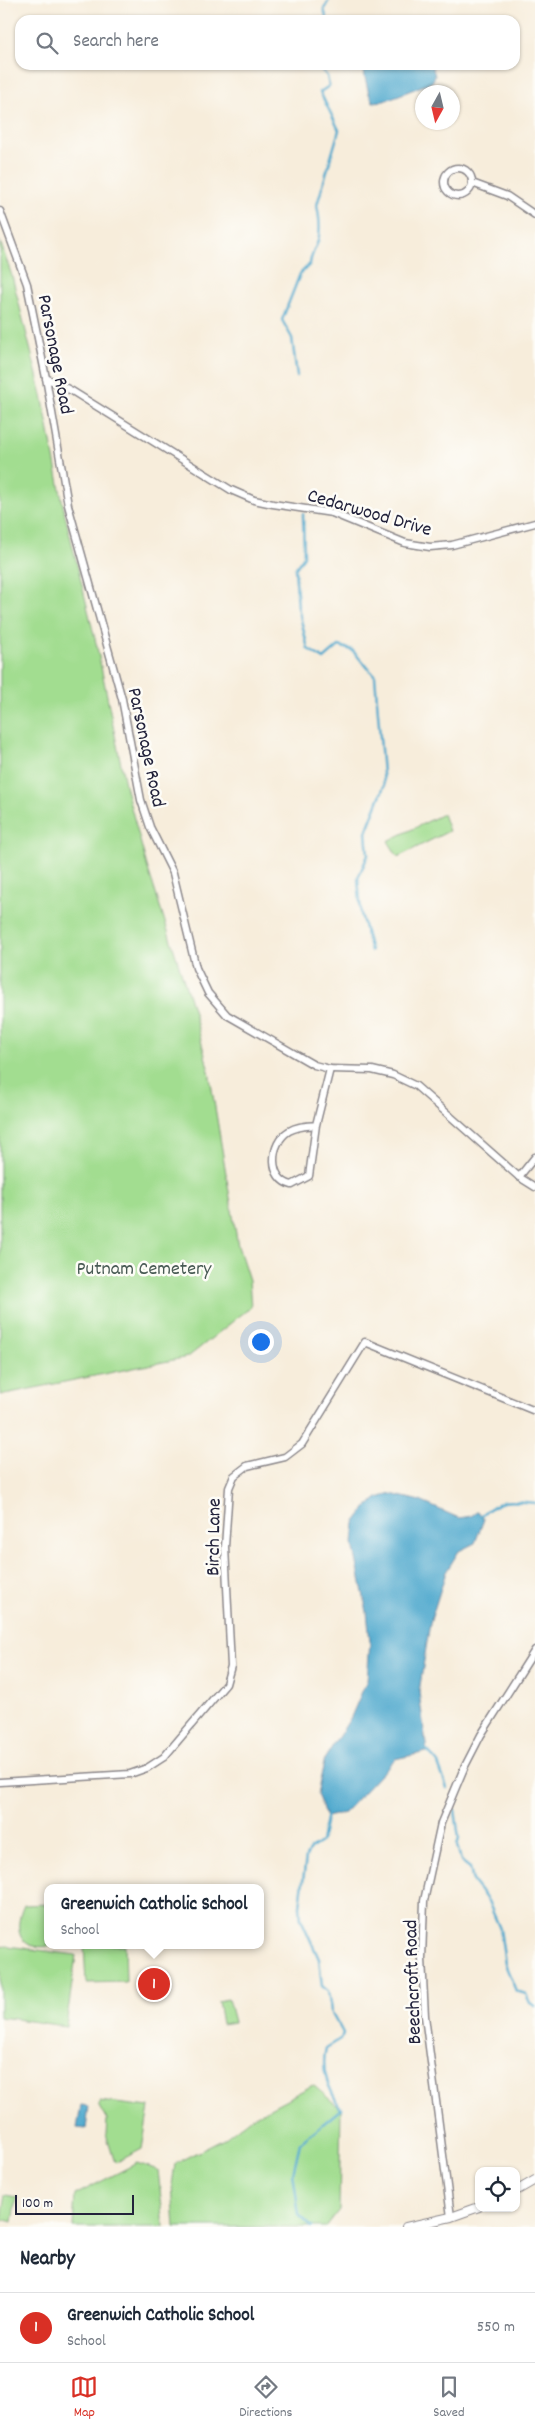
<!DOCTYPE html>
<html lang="en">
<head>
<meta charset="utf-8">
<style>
  :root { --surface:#fff; --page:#f6f6f7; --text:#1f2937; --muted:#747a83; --line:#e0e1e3; --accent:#d93025 }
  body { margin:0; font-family:Dekko,sans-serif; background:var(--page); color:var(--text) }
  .controls { position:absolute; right:15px; bottom:15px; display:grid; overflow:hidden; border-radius:10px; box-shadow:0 1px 4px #0004 }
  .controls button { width:45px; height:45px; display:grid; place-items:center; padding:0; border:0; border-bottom:1px solid var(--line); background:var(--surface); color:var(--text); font:25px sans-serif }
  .compass { position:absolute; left:415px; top:85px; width:45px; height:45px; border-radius:50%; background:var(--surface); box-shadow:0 1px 4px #0004; rotate:188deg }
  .scale { position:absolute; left:15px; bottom:12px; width:119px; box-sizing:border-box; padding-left:5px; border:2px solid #22223b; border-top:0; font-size:14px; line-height:18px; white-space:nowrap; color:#22223b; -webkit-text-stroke:4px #fdfcf7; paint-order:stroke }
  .you { position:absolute; left:260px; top:1341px; width:18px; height:18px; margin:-12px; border:4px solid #fff; border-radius:50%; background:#1a73e8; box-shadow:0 0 0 8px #1a73e833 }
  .badge { display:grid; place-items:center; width:32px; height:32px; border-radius:50%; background:var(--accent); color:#fff; font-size:16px; font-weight:700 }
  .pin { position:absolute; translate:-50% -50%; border:2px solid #fff; box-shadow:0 1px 5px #0006 }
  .popup { position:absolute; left:44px; top:1884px; width:220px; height:65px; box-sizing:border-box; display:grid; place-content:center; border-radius:10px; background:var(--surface); filter:drop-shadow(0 1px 4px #0005); font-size:16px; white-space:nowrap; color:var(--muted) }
  .popup b { font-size:19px; color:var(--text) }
  .popup::after { content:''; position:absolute; left:50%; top:100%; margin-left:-10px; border:10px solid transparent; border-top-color:var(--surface) }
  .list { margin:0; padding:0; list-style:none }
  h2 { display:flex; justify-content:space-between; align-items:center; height:65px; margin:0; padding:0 20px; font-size:21px }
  h2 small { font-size:16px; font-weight:400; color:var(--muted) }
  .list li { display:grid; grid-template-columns:32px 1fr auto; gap:15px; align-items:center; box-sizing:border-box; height:70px; padding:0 20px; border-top:1px solid var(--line) }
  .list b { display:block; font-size:19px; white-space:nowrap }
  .list p { margin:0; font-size:16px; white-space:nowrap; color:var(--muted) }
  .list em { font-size:16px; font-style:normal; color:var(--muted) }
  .icon { flex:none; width:28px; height:28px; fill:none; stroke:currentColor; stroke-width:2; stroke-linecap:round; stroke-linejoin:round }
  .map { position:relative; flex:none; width:535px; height:2227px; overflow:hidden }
  .search { position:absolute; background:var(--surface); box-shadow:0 1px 4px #0004; left:15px; right:15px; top:15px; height:55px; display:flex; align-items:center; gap:12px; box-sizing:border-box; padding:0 18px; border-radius:15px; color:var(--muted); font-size:19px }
  .sheet { height:135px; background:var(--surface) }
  nav { display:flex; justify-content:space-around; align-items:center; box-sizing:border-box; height:70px; border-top:1px solid var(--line); background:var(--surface); font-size:14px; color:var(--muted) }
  nav a { display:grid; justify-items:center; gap:2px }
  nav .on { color:var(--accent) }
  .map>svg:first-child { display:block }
</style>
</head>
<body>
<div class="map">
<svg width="535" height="2227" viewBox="0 0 535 2227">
  <rect width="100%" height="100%" fill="#fdfcf7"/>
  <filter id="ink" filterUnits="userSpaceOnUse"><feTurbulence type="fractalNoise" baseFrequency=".02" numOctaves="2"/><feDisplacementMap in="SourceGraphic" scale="10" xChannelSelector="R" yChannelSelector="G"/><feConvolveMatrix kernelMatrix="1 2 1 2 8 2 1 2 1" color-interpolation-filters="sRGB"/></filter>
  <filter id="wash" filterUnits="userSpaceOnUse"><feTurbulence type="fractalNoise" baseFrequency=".0096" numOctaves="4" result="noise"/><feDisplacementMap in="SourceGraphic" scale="20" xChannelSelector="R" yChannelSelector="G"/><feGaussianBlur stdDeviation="1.12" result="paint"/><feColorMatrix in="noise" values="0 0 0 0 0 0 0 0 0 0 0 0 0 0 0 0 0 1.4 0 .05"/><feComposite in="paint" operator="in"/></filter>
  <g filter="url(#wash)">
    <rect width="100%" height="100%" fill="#f7eddb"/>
    <g fill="#a2dd90" stroke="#628066">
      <path d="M 0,241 L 12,276 L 42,395 L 65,515 L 97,647 L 126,789 L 147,866 L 193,1009 L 209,1071 L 238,1246 L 249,1280 L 251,1307 L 188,1357 L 0,1395 Z"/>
      <path d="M 443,814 L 449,831 L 398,857 L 388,841 Z"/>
      <path d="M 48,1904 L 48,1945 L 55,1945 C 22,1953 11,1934 24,1905 Z"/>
      <path d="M 0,1945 L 76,1955 L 66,2026 L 0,2017 Z"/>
      <path d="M 84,1945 L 125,1945 L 126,1982 L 86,1983 Z"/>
      <path d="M 228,1999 L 234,2022 L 222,2024 L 218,2001 Z"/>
      <path d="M 313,2085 L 341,2109 L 339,2210 L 326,2227 L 175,2227 L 172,2185 L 175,2164 L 224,2139 L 251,2118 Z"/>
      <path d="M 99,2101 L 149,2107 L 142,2149 L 115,2163 L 106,2134 L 107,2120 L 99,2106 Z"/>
      <path d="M 137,2163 L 158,2170 L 164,2227 L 73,2227 L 75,2195 Z"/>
      <path d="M 5,2195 L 17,2197 L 13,2222 L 1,2219 Z"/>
    </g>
    <g fill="#50a9ce" stroke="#396684">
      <path d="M 362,65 L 432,65 L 435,76 L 432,82 L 384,101 L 373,102 L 369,94 Z"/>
      <path d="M 391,1494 L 420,1501 L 459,1518 L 471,1516 L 478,1511 L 484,1519 L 475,1543 L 459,1551 L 446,1572 L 430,1623 L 419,1692 L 427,1752 L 395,1759 L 344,1813 L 326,1817 L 317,1794 L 325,1758 L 351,1717 L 367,1680 L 370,1642 L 367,1612 L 353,1544 L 355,1523 L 368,1506 L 378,1498 Z"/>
      <path d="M 81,2105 L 89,2106 L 86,2129 L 77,2128 Z"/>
    </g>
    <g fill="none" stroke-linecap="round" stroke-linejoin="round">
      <g stroke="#50a9ce" stroke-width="2.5">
        <path d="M 327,20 L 324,9 L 329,0"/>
        <path d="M 297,376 L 292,338 L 282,320 L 300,274 L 310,264 C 311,254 315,250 318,241 C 321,230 319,215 317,205 L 339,130 L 320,92 L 329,86 L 327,76 L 317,65"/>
        <path d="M 303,514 L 304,556 L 295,569 L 298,607 L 308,649 L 324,659 L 339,646 L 352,650 L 375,676 L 384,786 L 366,832 L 368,855 L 358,878 L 361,914 L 371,951"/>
        <path d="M 482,1515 C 502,1497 509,1501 535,1503"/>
        <path d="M 427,1750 L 437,1761 L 447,1788"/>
        <path d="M 455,1810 L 459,1839 L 457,1845 L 461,1861 L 470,1868 L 473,1882 L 488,1901 L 500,1929 L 505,1964 L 516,1991 L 526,1994 L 530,2003 L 535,2006"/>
        <path d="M 312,2227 L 299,2215 L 293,2173 L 300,2143 L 341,2109 C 329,2089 320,2071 326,2048 L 341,2039 L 343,2033 L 331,2011 L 328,1991 L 322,1986 L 319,1959 L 301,1919 L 300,1906 L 306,1857 L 310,1849 L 321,1842 L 327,1814"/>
      </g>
    </g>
  </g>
  <g filter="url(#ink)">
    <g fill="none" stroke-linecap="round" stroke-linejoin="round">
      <g stroke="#8c888b" stroke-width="9">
        <g id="minor">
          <circle cx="458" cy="182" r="14"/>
          <path d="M 472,183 L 507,196 L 535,215"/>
          <path d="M 0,211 L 27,284 L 46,378 L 68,505 L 122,699 L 141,800 L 150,827 L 173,873 L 196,968 L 208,993 L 227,1015 L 314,1065 L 330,1069 L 372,1070 L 393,1075 L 416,1086 L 519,1177 L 535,1187"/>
          <path d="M 46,378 L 72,391 L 231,490 L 254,500 L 273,504 L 332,513 L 405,543 L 430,547 L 452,545 L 535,523"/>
          <path d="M 316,1125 C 306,1126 297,1126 289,1131 C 269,1143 268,1180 292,1185 L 309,1176 L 316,1125 L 330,1069"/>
          <path d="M 519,1177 L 535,1157"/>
          <path d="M 0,1782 L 130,1774 L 147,1768 L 164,1757 L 220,1691 L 226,1684 L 231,1666 L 225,1547 L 229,1488 L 234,1476 L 247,1466 L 285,1457 L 302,1444 L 365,1342 L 535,1411"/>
          <path d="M 451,2217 L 425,2016 L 422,1959 L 424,1901 L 441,1823 L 464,1768 L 481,1735 L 535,1650"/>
        </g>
      </g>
      <g stroke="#8c888b" stroke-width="10">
        <g id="tertiary">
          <path d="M 516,2191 L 535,2180"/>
          <path d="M 406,2227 L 451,2217 L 479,2207"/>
        </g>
      </g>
      <use href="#minor" stroke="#fff" stroke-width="6"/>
      <use href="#tertiary" stroke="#fff" stroke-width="8"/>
    </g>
  </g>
  <g text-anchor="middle" stroke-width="5" stroke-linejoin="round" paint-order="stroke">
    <g font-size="20" fill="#22223b" stroke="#fdfcf7">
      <text transform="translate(57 354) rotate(79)" y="7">Parsonage Road</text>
      <text transform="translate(370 511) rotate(16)" y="7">Cedarwood Drive</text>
      <text transform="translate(148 747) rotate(78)" y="7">Parsonage Road</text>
      <text transform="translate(212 1537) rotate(-89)" y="7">Birch Lane</text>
      <text transform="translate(411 1982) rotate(-92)" y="7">Beechcroft Road</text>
    </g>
    <g font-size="20" fill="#485a54" stroke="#fdfcf7">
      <text x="144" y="1274">Putnam Cemetery</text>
    </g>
  </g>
</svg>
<div class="controls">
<button><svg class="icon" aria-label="locate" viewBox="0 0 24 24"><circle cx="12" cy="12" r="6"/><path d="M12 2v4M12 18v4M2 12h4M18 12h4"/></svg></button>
</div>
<svg class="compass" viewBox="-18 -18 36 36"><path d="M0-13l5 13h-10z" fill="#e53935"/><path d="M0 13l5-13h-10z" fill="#747a83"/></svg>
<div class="scale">100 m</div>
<div class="you"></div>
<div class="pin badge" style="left:154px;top:1984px">1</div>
<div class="popup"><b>Greenwich Catholic School</b>School</div>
<div class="search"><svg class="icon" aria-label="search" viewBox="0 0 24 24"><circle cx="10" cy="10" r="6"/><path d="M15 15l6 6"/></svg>Search here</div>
</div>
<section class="sheet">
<h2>Nearby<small></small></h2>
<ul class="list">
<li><span class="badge">1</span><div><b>Greenwich Catholic School</b><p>School</p></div><em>550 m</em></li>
</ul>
</section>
<nav>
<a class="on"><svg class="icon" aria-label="map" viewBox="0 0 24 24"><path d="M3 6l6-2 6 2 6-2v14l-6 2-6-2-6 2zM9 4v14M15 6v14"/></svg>Map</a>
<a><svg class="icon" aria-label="directions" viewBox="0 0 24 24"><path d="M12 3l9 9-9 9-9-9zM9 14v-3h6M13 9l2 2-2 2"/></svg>Directions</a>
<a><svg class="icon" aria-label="saved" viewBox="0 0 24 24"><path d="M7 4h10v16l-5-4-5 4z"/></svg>Saved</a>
</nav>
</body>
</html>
